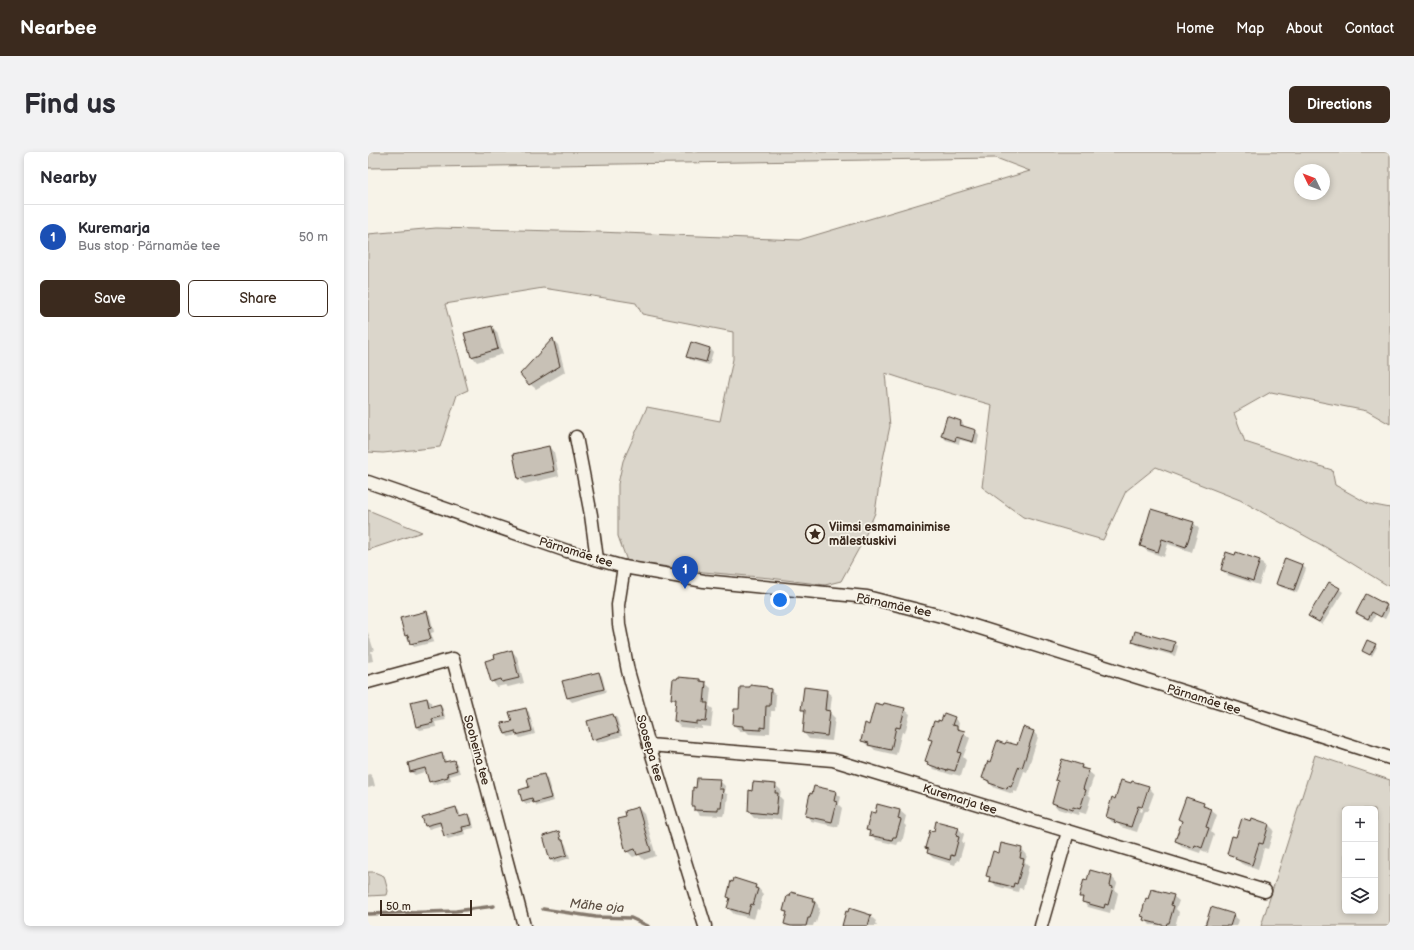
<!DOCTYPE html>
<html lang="en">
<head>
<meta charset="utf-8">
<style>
  :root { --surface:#fff; --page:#f2f2f3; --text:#2b2b33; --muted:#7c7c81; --line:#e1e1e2; --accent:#3b2a1e }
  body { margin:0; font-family:"Balsamiq Sans",sans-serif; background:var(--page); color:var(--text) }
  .controls { position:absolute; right:12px; bottom:12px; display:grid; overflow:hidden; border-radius:6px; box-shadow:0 2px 6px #0003 }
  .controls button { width:36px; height:36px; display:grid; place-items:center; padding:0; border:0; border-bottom:1px solid var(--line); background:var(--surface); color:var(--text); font:20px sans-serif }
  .compass { position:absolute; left:926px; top:12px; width:36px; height:36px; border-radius:50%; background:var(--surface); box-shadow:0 2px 6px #0003; rotate:313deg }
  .scale { position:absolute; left:12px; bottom:10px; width:92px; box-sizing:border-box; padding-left:4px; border:2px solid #3b2a1e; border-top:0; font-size:11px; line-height:14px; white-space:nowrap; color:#3b2a1e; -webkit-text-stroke:3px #f7f3e8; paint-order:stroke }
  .you { position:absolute; left:412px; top:448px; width:14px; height:14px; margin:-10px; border:3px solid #fff; border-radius:50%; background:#1a73e8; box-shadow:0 0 0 6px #1a73e833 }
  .badge { display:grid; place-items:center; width:26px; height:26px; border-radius:50%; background:var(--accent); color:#fff; font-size:13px; font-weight:700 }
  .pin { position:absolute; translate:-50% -33px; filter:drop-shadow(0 1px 2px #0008) }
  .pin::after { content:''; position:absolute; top:21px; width:14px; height:12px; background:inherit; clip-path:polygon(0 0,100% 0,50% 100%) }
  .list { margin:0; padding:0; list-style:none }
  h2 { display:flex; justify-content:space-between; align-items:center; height:52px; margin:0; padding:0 16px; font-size:17px }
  h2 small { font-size:13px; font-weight:400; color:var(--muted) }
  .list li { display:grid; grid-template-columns:26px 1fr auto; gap:12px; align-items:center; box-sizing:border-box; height:64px; padding:0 16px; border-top:1px solid var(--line) }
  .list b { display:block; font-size:15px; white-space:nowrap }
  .list p { margin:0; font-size:13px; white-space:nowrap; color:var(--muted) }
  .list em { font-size:13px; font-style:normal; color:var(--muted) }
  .actions { display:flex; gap:8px; padding:12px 16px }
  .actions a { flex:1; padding:9px 0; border:1px solid var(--accent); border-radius:6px; text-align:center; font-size:14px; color:var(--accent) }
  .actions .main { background:var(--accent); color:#fff }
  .icon { flex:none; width:22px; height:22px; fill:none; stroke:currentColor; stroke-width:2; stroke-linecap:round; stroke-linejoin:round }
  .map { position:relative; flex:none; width:1022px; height:774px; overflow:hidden; border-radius:6px }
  header { display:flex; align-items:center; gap:24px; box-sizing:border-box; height:56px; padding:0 20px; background:var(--accent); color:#fff }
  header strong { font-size:19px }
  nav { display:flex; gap:22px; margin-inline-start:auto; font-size:14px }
  .intro { display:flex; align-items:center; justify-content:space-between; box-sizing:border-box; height:96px; padding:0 24px }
  h1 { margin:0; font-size:28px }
  .button { padding:10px 18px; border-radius:6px; background:var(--accent); color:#fff; font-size:14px; font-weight:700 }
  main { display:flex; gap:24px; padding:0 24px }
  aside { flex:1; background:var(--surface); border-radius:6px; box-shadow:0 2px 6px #0003 }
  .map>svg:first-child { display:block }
</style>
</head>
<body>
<header>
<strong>Nearbee</strong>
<nav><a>Home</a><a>Map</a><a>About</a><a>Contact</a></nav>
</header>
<div class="intro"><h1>Find us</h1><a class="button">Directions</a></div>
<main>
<aside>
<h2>Nearby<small></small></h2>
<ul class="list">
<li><span class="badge" style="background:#1a4fb4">1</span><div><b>Kuremarja</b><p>Bus stop · Pärnamäe tee</p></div><em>50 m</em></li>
</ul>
<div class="actions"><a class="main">Save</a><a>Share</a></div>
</aside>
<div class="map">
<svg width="1022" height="774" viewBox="0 0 1022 774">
  <rect width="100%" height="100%" fill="#f7f3e8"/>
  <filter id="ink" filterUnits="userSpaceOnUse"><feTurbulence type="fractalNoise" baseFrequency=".025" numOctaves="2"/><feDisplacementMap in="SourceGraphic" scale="8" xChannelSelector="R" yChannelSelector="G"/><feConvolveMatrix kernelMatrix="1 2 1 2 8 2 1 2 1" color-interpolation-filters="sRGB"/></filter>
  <g filter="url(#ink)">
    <g fill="#dbd6cb" stroke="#8b8074" fill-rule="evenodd">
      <path d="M 0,0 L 1022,0 L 1022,272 L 999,259 L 903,240 L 866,261 L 877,290 L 964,318 L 967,333 L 1001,352 L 1022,356 L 1022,435 L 959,396 L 872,348 L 788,315 L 758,339 L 735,388 L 655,365 L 614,335 L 624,253 L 554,233 L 517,221 L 522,274 L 514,312 L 507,361 L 495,389 L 473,429 L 457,433 L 402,426 L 336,420 L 259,409 L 250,384 L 250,332 L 255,309 L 279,255 L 352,269 L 365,207 L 365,180 L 274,162 L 268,151 L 175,136 L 77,152 L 100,238 L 89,243 L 72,295 L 15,301 L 0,300 L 0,82 L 68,76 L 230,80 L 431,88 L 662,19 L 628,6 L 0,16 ZM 932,18 L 956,18 L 956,42 L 932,42 Z"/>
      <path d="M 0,358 L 54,380 L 0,398 Z"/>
      <path d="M 947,603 L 1022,628 L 1022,774 L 893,774 ZM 977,657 L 1007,657 L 1007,759 L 977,759 Z"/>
      <path d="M 0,720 L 6,720 L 16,724 L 20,739 L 19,743 L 0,744 Z"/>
    </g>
    <g fill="#0003" fill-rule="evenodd">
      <path d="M 124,175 L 129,180 L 135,202 L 109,210 L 104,204 Z"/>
      <path d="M 185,188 L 190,193 L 197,220 L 168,237 L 162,232 Z"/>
      <path d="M 342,196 L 345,200 L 341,213 L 323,208 L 319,204 Z"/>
      <path d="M 593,269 L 596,273 L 596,275 L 608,279 L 611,283 L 609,292 L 592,288 L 591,292 L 578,288 L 574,284 Z"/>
      <path d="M 181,295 L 186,300 L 191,324 L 157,332 L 151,326 Z"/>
      <path d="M 826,371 L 831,377 L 824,400 L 800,392 L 796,405 L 779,399 L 773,394 Z"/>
      <path d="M 918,407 L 935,414 L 938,417 L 929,441 L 913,435 L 909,431 Z"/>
      <path d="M 891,409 L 897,414 L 891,433 L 859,423 L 854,418 Z"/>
      <path d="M 971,437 L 975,440 L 954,473 L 945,467 L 942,464 Z"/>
      <path d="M 998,443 L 1019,454 L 1022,457 L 1017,467 L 1008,462 L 1004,470 L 992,464 L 989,460 Z"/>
      <path d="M 59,460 L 62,463 L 66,480 L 63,481 L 66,490 L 46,495 L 37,483 Z"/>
      <path d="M 0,480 L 6,499 L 3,499 L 5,509 L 0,510 Z"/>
      <path d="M 765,489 L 806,491 L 810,494 L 807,504 L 769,493 Z"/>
      <path d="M 1000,489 L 1009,495 L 1004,504 L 996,500 Z"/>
      <path d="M 144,499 L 149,505 L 156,531 L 140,535 L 137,533 L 129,535 L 124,529 L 128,507 Z"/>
      <path d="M 231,521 L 234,524 L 238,540 L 204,550 L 200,546 L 196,530 Z"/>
      <path d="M 331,528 L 334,530 L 337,531 L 343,536 L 341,554 L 345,557 L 343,575 L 334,574 L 334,577 L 312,575 L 307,569 L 309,550 L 304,546 Z"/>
      <path d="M 399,536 L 408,543 L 407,559 L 403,559 L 402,581 L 398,581 L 398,583 L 381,582 L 378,579 L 372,579 L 366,573 L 372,558 Z"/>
      <path d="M 458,539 L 464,544 L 462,561 L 467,566 L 464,589 L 441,587 L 436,581 L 438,561 L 434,557 Z"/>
      <path d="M 59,547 L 63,550 L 64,555 L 72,553 L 75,557 L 78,568 L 67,570 L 68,575 L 52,578 L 49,575 Z"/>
      <path d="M 157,557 L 161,560 L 167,582 L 152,586 L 149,583 L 141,585 L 137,582 L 145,569 Z"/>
      <path d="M 536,557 L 542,562 L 537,581 L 534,580 L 528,603 L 507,598 L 504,595 L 500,594 L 494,588 L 502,574 Z"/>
      <path d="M 245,563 L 249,566 L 254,584 L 229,591 L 225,587 Z"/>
      <path d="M 586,566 L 591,571 L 590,576 L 602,586 L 595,605 L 598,608 L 593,624 L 585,622 L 584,623 L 566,617 L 558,609 L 564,589 L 561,586 L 574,570 Z"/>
      <path d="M 665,579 L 670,585 L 659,620 L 656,619 L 649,640 L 645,639 L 645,642 L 627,636 L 615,626 Z"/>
      <path d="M 73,602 L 77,605 L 78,611 L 86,609 L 89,612 L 92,621 L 82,624 L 83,628 L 65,633 L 62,629 L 59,619 L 47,623 L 43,620 Z"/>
      <path d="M 714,614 L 726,624 L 720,642 L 723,645 L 718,662 L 711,660 L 710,663 L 690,657 L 685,651 L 691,631 L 688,628 Z"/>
      <path d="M 2,622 L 5,626 L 7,634 L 0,636 L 0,623 Z"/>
      <path d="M 176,623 L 179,626 L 186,649 L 169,654 L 166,650 L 158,652 L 155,649 L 162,636 Z"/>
      <path d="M 351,628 L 357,634 L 356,640 L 360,643 L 358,661 L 356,661 L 355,664 L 332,663 L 325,654 L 329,637 Z"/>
      <path d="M 407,633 L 413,638 L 412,645 L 415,648 L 413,668 L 386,666 L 381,660 L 382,640 Z"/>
      <path d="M 780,635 L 786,641 L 779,660 L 776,659 L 769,680 L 753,675 L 750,672 L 744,670 L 739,664 L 748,648 ZM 779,637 L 781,637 L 773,660 L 771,659 Z"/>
      <path d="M 467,640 L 473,645 L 471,653 L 474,656 L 470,675 L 443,669 L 438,663 Z"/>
      <path d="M 835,652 L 849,663 L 843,680 L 846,683 L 840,701 L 833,698 L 832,701 L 814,695 L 808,689 L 815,670 L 811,667 Z"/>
      <path d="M 510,653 L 532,659 L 538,664 L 536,672 L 538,674 L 534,690 L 531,689 L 529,693 L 508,688 L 500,678 L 507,662 Z"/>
      <path d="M 88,656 L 91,659 L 93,665 L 101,663 L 104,666 L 106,676 L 96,678 L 97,682 L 80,687 L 77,684 L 74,673 L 61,677 L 58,674 Z"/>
      <path d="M 270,656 L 276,662 L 288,704 L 276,708 L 271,703 L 265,705 L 259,699 L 259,665 Z"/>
      <path d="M 885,668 L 901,673 L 906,678 L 900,697 L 896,696 L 890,718 L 874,712 L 860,701 L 869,686 Z"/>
      <path d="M 590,676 L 596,682 L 594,689 L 596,692 L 591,709 L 589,708 L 587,713 L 565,706 L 560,701 L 561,698 L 558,696 L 566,680 Z"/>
      <path d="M 190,680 L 198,693 L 202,706 L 186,711 L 182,707 Z"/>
      <path d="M 654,697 L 659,703 L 657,710 L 661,714 L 655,737 L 651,736 L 650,740 L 628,734 L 620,724 L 631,702 Z"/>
      <path d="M 744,725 L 749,731 L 747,738 L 750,741 L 746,758 L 743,757 L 742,761 L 720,755 L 715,749 L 715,747 L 713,744 Z"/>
      <path d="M 388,734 L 393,739 L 393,741 L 395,743 L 391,758 L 389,757 L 386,767 L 366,762 L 360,756 L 363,748 L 360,745 Z"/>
      <path d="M 805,744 L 811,749 L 808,757 L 811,760 L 807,774 L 782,773 L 774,763 L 781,748 Z"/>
      <path d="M 445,747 L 450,753 L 450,755 L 452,757 L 448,771 L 446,771 L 445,774 L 419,774 L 417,772 L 419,762 L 416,759 Z"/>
      <path d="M 865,763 L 871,768 L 869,774 L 836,774 L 838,767 L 840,767 Z"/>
      <path d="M 502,764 L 508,769 L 507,771 L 509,774 L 475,774 Z"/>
    </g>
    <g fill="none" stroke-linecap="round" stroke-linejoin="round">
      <g stroke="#84786c" stroke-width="3.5">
        <path d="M 175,757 L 228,765 L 263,766 L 280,774"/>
        <path d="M 0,762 L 88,759 L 126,754"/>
      </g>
    </g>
    <g fill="#c8c1b6" stroke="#3b2a1e">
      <path d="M 124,174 L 130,197 L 103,205 L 96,181 Z"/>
      <path d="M 185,186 L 192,214 L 161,233 L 152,222 Z"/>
      <path d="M 323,190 L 342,196 L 338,210 L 318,205 Z"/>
      <path d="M 579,264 L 593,269 L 592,273 L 608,278 L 605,290 L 588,285 L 587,289 L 573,284 Z"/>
      <path d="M 181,294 L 186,319 L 150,327 L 145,302 Z"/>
      <path d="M 783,357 L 826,370 L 818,395 L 794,387 L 790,400 L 772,394 Z"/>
      <path d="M 858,400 L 867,403 L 868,400 L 892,408 L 885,429 L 853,418 Z"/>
      <path d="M 917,406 L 935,413 L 926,438 L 908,432 Z"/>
      <path d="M 961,430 L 972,436 L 951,470 L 940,464 Z"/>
      <path d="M 998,442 L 1019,453 L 1013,465 L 1004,460 L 1000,467 L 988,461 Z"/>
      <path d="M 59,459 L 63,476 L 60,477 L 63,487 L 42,492 L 40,483 L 37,484 L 32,466 Z"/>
      <path d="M 767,479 L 807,490 L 804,501 L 764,490 Z"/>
      <path d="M 999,488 L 1008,492 L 1002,503 L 994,499 Z"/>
      <path d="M 144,498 L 151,526 L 134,530 L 133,527 L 123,530 L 117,509 L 127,506 L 126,503 Z"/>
      <path d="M 231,520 L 236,537 L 199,546 L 194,529 Z"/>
      <path d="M 310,525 L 332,527 L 332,529 L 338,530 L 336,551 L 340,551 L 338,570 L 329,569 L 329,572 L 306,569 L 308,547 L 303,547 L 305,527 L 309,527 Z"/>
      <path d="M 382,533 L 399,535 L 399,536 L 403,537 L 402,554 L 398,554 L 397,576 L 393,575 L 393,578 L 375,577 L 375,574 L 365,573 L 366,557 L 371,557 L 372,535 L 382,535 Z"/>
      <path d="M 436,535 L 459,538 L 457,558 L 462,559 L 459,584 L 435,581 L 437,558 L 433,558 Z"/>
      <path d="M 59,546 L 61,555 L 72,552 L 75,564 L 64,567 L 65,571 L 48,575 L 42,550 Z"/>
      <path d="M 507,551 L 515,553 L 516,551 L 537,556 L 532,576 L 528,575 L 523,598 L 500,593 L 501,591 L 493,589 L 497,571 L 501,573 Z"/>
      <path d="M 158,556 L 164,579 L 148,583 L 147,579 L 137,582 L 133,571 L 144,569 L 141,560 Z"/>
      <path d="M 576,561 L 587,565 L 584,573 L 589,574 L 589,577 L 597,579 L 590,600 L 593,601 L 587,619 L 579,617 L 579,619 L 559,612 L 560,610 L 557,609 L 564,588 L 560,587 L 566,569 L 570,570 L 570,568 L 573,569 Z"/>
      <path d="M 245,562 L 251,580 L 224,588 L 219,569 Z"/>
      <path d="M 655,575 L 666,579 L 654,616 L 651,614 L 643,635 L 640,634 L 639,637 L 621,631 L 621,629 L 614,626 L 620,609 L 622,610 L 629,589 L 637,592 L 638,590 L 649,593 Z"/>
      <path d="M 74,601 L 76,610 L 86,608 L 89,618 L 79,621 L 80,625 L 61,630 L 57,616 L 42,620 L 40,611 Z"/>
      <path d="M 694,607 L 714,613 L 713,616 L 721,618 L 715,637 L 718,638 L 712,657 L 705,655 L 704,658 L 684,651 L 690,629 L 687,628 Z"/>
      <path d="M 176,622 L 183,646 L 165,651 L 164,646 L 154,649 L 151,638 L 161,635 L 159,626 Z"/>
      <path d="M 329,626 L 352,627 L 351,637 L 355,637 L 353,656 L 350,656 L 350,659 L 326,658 L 326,654 L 324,654 L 325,635 L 328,636 Z"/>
      <path d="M 753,628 L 763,631 L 764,629 L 781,634 L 774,655 L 770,654 L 763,675 L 746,670 L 747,668 L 738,665 L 744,645 L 747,647 Z"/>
      <path d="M 385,630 L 408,632 L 407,641 L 410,641 L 408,663 L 380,660 L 381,638 L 384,639 Z"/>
      <path d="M 446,634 L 468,639 L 466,649 L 469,650 L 464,670 L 437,664 L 442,641 L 444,642 Z"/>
      <path d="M 818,645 L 836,651 L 835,654 L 844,657 L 838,675 L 841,676 L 834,696 L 827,693 L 826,696 L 807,689 L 814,669 L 810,667 Z"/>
      <path d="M 509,652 L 532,658 L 530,667 L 533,668 L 528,685 L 525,685 L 524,688 L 501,683 L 502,679 L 498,678 L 503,660 L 507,661 Z"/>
      <path d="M 88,655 L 91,665 L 101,662 L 104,673 L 94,675 L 95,679 L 76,684 L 72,670 L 57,674 L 54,665 Z"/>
      <path d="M 270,655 L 283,699 L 269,703 L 267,697 L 258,700 L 249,667 L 258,665 L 257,659 Z"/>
      <path d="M 874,666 L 883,669 L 884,666 L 901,672 L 895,692 L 891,691 L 884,713 L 867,707 L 868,705 L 859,702 L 864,684 L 868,685 Z"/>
      <path d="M 568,669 L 591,675 L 588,684 L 591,685 L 586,704 L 583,703 L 582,708 L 559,701 L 560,697 L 557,696 L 562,678 L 566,679 Z"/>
      <path d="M 191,679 L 193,688 L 195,688 L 199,703 L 182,708 L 175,684 Z"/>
      <path d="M 633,691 L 654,696 L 652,706 L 656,707 L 649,732 L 646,731 L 645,735 L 621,729 L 622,725 L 618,724 L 625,699 L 631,701 Z"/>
      <path d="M 722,718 L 744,724 L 742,734 L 745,735 L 740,753 L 737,752 L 736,756 L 714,750 L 715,745 L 711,745 L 716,727 L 719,728 Z"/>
      <path d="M 366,726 L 388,733 L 387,736 L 390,737 L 385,753 L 383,752 L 380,762 L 359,756 L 362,746 L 359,745 L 363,729 L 365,730 Z"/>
      <path d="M 783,737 L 806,743 L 803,753 L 806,754 L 801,771 L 799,771 L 798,774 L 775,768 L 776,765 L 773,764 L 778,746 L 780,747 Z"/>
      <path d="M 423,740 L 445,746 L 444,750 L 447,750 L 442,766 L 440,766 L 438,774 L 423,774 L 416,772 L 419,760 L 415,759 L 419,744 L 422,744 Z"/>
      <path d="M 843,755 L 866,762 L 862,774 L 837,774 Z"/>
      <path d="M 481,756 L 503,763 L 500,774 L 474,774 L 478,759 L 480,760 Z"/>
    </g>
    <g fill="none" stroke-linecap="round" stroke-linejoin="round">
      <g stroke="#3b2a1e" stroke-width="15">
        <g id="minor">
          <path d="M 208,285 L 223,363 L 229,407"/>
          <path d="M 0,330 L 199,399 L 256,415 L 336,429 L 499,445 L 577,465 L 852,551 L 1022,606"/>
          <path d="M 256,415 L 250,453 L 251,473 L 260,519 L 281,593 L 337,774"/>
          <path d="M 0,530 L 85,507 L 156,774"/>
          <path d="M 281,593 L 465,608 L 897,739"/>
          <path d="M 673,774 L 700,680"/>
        </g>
      </g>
      <use href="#minor" stroke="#f7f3e8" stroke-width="12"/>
    </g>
  </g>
  <defs>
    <g id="sight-ring" transform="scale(1)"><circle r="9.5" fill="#f7f3e8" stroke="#3b2a1e" stroke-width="1.5"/><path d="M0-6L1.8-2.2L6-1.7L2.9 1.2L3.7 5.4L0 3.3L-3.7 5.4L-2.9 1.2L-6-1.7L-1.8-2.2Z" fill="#3b2a1e"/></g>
  </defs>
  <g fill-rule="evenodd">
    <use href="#sight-ring" x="447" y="382"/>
  </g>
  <g text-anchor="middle" stroke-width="3.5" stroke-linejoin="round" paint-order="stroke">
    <g font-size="12" font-weight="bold" fill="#3b2a1e" stroke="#f7f3e8" text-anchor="start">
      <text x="461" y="379">Viimsi esmamainimise<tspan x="461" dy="14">mälestuskivi</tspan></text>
    </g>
    <g font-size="12" fill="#3b2a1e" stroke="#f7f3e8">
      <text transform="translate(208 400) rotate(17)" y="4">Pärnamäe tee</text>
      <text transform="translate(526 453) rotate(12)" y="4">Pärnamäe tee</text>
      <text transform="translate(836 547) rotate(17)" y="4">Pärnamäe tee</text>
      <text transform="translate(282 596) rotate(74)" y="4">Soosepa tee</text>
      <text transform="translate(109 598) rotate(75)" y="4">Sooheina tee</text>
      <text transform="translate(592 647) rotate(17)" y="4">Kuremarja tee</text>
    </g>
    <g font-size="13" font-style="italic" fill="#5f5145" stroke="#f7f3e8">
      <text transform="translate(229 753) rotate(5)" y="5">Mähe oja</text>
    </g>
  </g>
</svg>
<div class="controls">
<button>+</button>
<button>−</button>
<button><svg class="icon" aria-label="layers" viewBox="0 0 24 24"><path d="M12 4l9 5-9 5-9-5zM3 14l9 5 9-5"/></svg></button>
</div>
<svg class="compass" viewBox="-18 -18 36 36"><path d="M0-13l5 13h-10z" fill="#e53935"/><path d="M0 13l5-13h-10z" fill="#7c7c81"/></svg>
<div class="scale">50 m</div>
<div class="you"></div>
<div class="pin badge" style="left:317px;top:437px;background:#1a4fb4">1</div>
</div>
</main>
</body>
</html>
